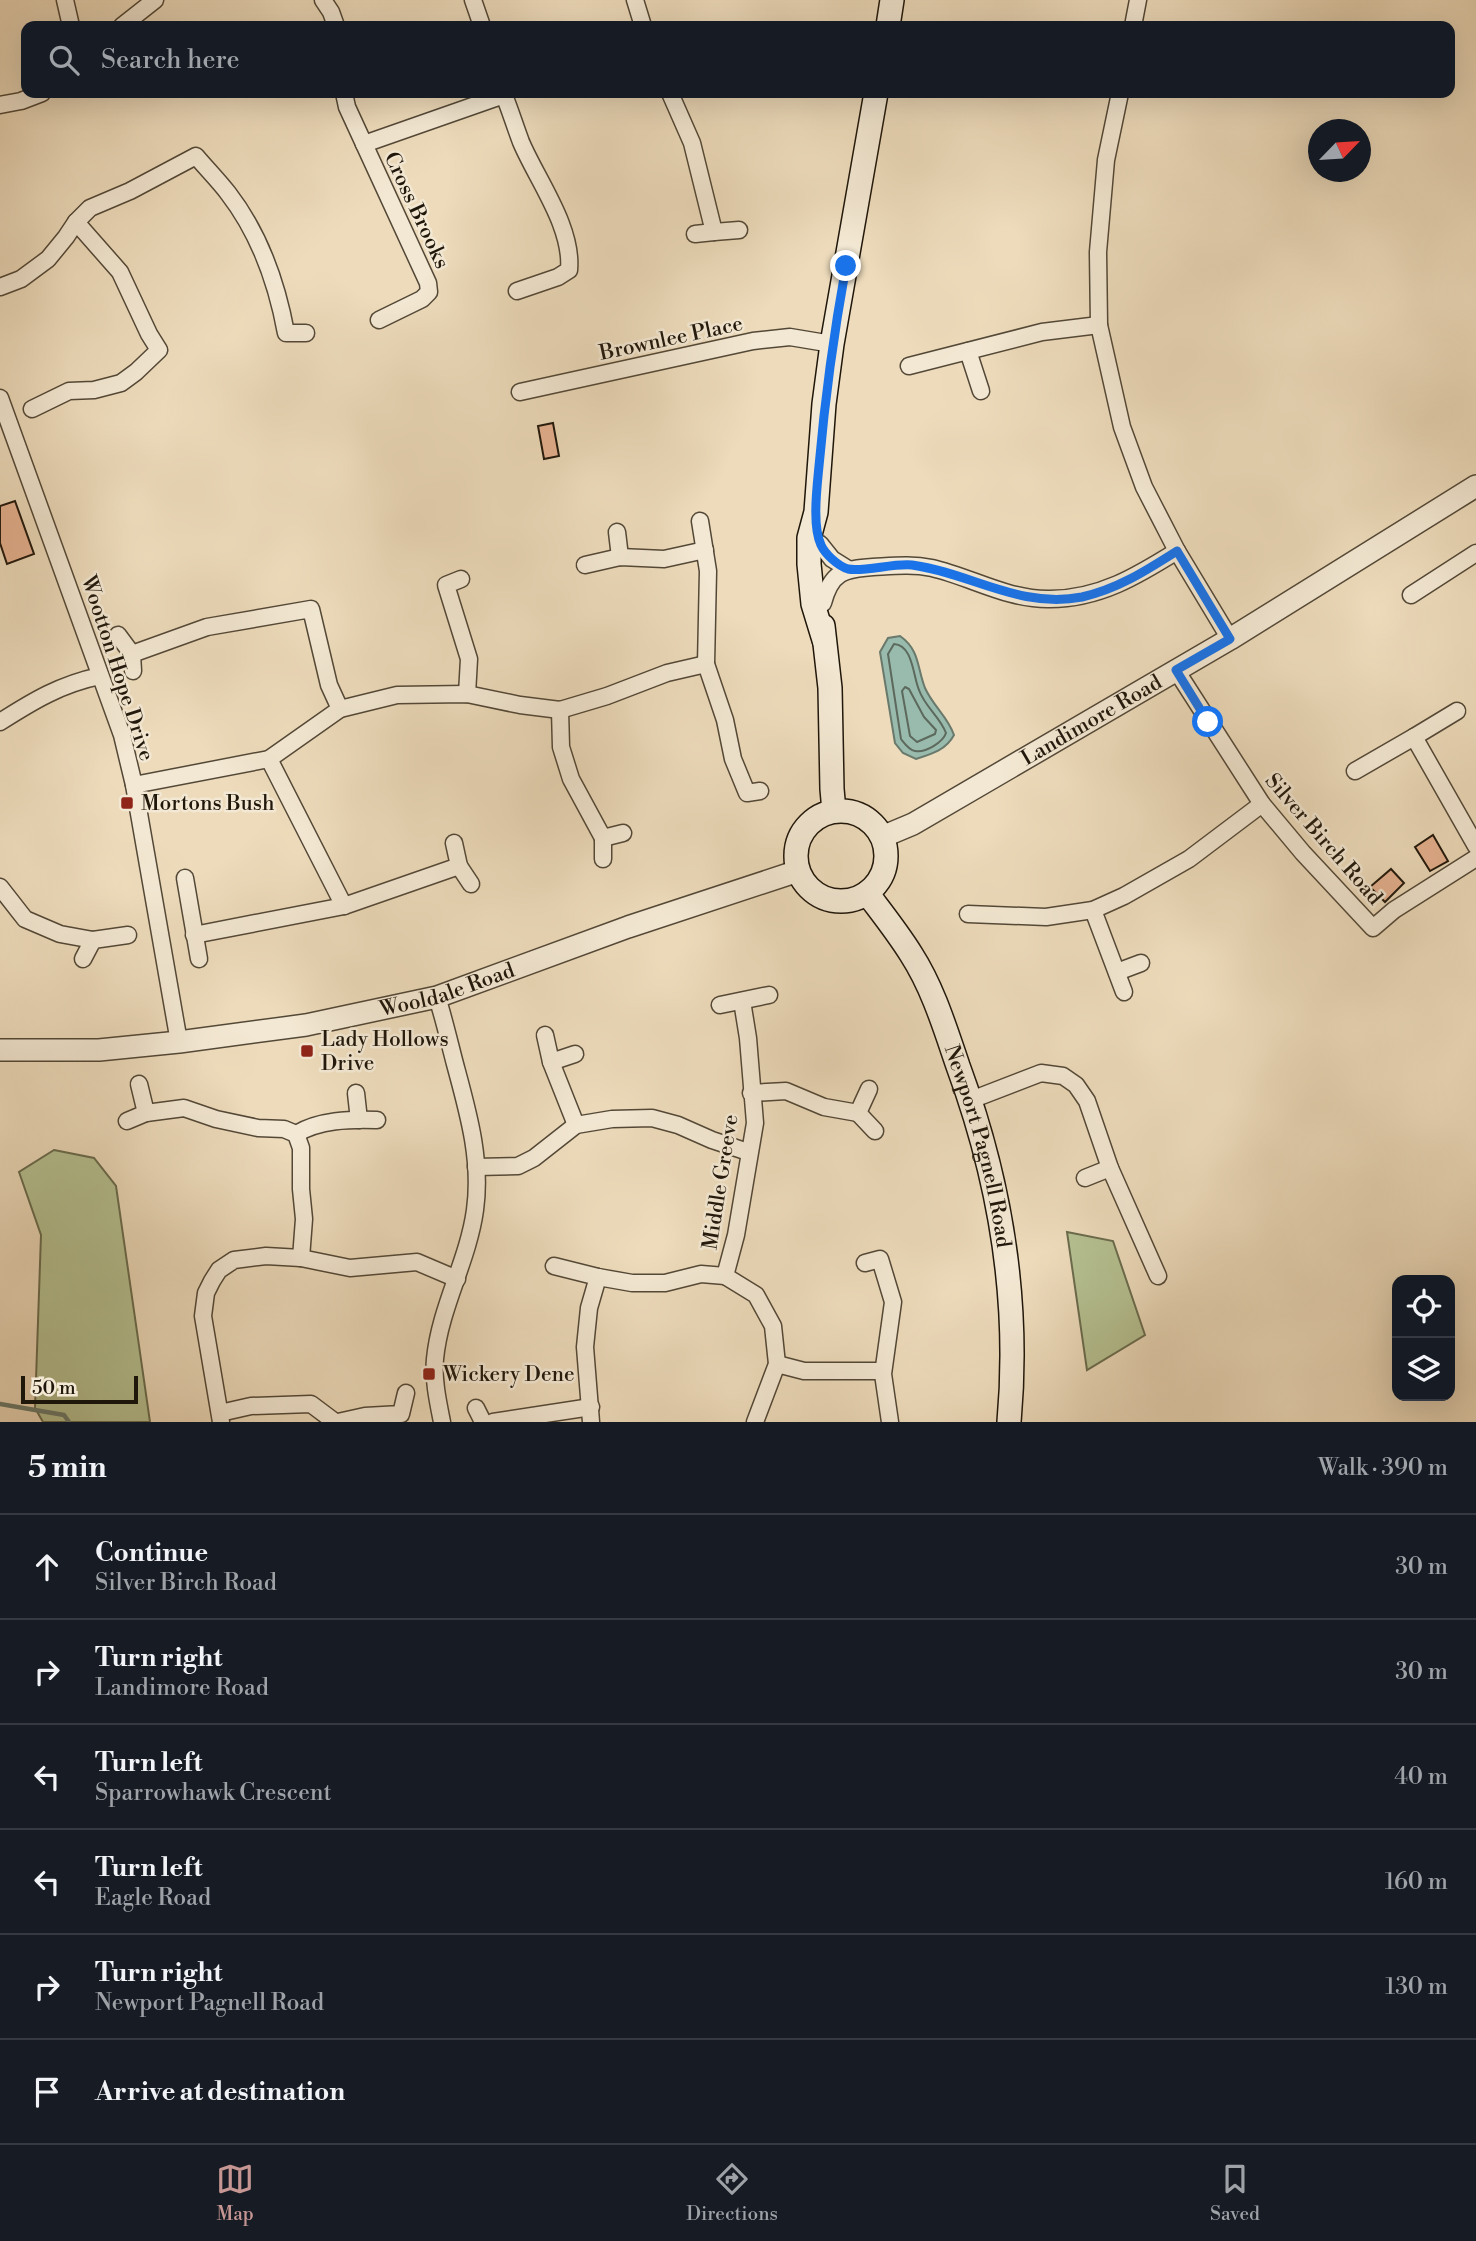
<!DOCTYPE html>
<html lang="en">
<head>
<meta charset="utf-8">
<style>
  :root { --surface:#171b24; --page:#20242c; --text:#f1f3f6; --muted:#9ea1a6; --line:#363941; --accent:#c59692 }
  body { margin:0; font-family:"Libre Bodoni",serif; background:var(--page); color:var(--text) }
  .controls { position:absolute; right:21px; bottom:21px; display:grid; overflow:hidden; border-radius:14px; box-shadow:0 7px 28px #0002 }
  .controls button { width:63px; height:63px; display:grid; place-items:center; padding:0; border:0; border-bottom:2px solid var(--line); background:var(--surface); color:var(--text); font:35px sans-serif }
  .compass { position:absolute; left:1308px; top:119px; width:63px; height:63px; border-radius:50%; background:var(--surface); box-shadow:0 7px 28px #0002; rotate:65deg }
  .scale { position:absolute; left:21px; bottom:18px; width:117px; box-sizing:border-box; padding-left:7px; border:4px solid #20170b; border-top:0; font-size:19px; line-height:24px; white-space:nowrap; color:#20170b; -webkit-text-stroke:5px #f3e8d3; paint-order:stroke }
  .stop { position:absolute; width:21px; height:21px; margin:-16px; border:5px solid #1a73e8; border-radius:50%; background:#fff }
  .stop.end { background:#1a73e8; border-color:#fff; box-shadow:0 2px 7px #0008 }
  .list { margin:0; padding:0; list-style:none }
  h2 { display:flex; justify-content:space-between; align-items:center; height:91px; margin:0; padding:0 28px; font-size:30px }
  h2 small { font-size:23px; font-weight:400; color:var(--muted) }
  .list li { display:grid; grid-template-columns:46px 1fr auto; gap:21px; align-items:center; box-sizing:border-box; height:105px; padding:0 28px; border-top:2px solid var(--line) }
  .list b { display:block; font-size:26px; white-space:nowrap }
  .list p { margin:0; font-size:23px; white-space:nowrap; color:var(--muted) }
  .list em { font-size:23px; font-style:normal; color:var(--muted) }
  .icon { flex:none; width:38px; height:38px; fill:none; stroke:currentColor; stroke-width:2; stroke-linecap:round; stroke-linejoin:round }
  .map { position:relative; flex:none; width:1476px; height:1422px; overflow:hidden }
  .search { position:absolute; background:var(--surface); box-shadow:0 7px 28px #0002; left:21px; right:21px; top:21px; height:77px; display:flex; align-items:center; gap:18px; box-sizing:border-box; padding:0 24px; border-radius:14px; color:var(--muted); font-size:26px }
  .sheet { height:721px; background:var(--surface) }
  nav { display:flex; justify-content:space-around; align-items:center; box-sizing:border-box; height:98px; border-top:2px solid var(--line); background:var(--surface); font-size:19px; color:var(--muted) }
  nav a { display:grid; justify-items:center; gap:4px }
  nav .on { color:var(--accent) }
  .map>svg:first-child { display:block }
</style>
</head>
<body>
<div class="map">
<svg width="1476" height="1422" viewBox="0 0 1476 1422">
  <rect width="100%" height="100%" fill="#eddbbb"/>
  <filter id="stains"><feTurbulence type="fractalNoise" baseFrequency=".00286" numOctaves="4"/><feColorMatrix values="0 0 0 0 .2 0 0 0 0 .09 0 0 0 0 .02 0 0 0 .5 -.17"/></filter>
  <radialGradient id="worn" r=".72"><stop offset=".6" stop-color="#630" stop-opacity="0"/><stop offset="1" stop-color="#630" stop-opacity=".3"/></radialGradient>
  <g fill="#b5c192" stroke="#6a6c4e" stroke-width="2">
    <path d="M 54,1150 L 94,1158 L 116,1186 L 150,1422 L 43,1422 L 35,1408 L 41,1235 L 19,1172 Z"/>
    <path d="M 1067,1232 L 1113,1241 L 1145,1335 L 1087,1370 Z"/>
  </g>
  <path fill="#99bbad" stroke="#69796c" stroke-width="2" d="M 900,636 C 920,650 917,668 925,688 C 933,706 948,717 954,735 C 946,750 932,754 916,759 L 903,753 L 895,743 L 880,652 L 888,638 Z"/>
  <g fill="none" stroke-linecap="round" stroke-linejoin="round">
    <g stroke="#5c695c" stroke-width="2">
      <path d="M 894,644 C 913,645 913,676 919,690 C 925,707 940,717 946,733 C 943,742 926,753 915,751 C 909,750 905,744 901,739 L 888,654 Z"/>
      <path d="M 905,687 L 909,689 L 924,717 L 936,730 L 935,734 L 917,742 L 910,736 L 902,691 Z"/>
    </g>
    <path stroke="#69796c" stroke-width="4.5" d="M 0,1404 L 64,1415 L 69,1422"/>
  </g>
  <g fill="#e7b291" stroke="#20170b" stroke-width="2">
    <path d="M 553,423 L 559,456 L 544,459 L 538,426 Z"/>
    <path d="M 15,501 L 34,554 L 7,564 L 0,543 L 0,506 Z"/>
    <path d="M 1433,835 L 1448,861 L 1430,871 L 1415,847 Z"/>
    <path d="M 1391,869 L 1404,883 L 1385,902 L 1370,887 Z"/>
  </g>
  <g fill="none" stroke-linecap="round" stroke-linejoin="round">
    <g stroke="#534837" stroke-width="19">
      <g id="minor">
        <path d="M 65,0 L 71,26"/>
        <path d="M 323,0 L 331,12 L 336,26"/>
        <path d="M 473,0 L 482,26"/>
        <path d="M 635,0 L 643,26"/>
        <path d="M 122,26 L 155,0"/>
        <path d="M 1133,26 L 1138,0"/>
        <path d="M 344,93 L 347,107 L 428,283 L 429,292 L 422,299 L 379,320"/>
        <path d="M 670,93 L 692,143 L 714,232 L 739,230"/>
        <path d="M 1120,93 L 1106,160 L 1098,252 L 1099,325 L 1122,427 L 1144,487 L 1177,551 L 1230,639"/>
        <path d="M 0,105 L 21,101 L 42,93"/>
        <path d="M 364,144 L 504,95 C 510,110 515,126 521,142 C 537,180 573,227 569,270 L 558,277 L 517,291"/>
        <path d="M 695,234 L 714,232"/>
        <path d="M 0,287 L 21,279 L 48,259 L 66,237 L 76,222 L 90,208 L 130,191 L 196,156 C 206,168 218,180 228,193 C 259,233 277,284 286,333 L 306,333"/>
        <path d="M 968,351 L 981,391"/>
        <path d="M 909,366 L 1042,332 L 1099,325"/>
        <path d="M 520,392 L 753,341 L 790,337 L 832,344"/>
        <path d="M 0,398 L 122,735 L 134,785 L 179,1042"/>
        <path d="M 32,409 L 69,391 L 94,390 L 121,383 L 136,372 L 159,350 L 149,334 L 120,272 L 76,222"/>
        <path d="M 700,521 L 708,571 L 706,664 L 725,720 L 733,759 L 747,793 L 760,791"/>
        <path d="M 617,532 L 620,557"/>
        <path d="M 820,544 L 832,559 L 848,569"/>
        <path d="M 585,565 L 620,557 L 664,559 L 705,550"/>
        <path d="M 461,579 L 446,585 L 469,659 L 467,694"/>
        <path d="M 1411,595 L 1476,553"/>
        <path d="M 823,603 C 831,572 844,569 873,567 C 893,566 912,564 932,568 C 971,577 1008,600 1050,599 C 1099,599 1137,576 1177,551"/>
        <path d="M 118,635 L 132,654"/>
        <path d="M 1176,670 L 1262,804 L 1303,853 L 1373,928 L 1394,910 L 1476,858"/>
        <path d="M 133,671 L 132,654 L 207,627 L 311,609 L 329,685 L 340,709"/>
        <path d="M 560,710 L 561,747 L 571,779 L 603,838 L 623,833"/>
        <path d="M 0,722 C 33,701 61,684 100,676"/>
        <path d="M 1414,737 L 1457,711"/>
        <path d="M 269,759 L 344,906"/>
        <path d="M 1355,771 L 1414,737 L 1476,846"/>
        <path d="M 134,785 L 269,759 L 340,709 L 397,695 L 467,694 L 520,705 L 560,710 L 607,696 L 667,673 L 706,664"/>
        <path d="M 603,859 L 603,838"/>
        <path d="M 459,866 L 471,884"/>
        <path d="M 185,878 L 199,959"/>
        <path d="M 0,887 L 25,919 L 60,934 L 93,940"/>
        <path d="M 1093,910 L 1124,992"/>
        <path d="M 968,914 L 1046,917 L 1093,910 L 1124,896 L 1189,859 L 1262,804"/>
        <path d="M 194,935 L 344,906 L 459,866 L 454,843"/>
        <path d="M 83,959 L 93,940 L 128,935"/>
        <path d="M 1117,972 L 1141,963"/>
        <path d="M 437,997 C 444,1019 449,1041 455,1064 C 468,1112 482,1160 475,1210 C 468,1261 440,1307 435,1359 C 433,1379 438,1402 442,1422"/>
        <path d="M 742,1001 L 748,1038 L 755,1123 L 736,1235 L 725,1276 L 756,1295 L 773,1326 L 777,1364 L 755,1422"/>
        <path d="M 720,1005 L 769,995"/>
        <path d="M 545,1035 L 551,1062 L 576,1125"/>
        <path d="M 551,1062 L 575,1054"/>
        <path d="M 139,1084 L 146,1113"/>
        <path d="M 869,1089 L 858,1113 L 875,1131"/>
        <path d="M 356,1093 L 359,1120"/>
        <path d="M 751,1093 L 786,1091 L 824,1107 L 858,1113"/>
        <path d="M 971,1100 L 1041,1073 L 1063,1076 L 1076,1085 L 1087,1101 L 1110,1168 L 1158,1276"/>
        <path d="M 127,1121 L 146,1113 L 184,1108 L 216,1119 L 258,1128 L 284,1129 L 296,1134 L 301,1148 L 301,1189 L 304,1219 L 301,1258"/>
        <path d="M 296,1134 C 319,1120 350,1119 377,1120"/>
        <path d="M 476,1167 L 518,1166 L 534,1158 L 576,1125 L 612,1119 L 652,1118 L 678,1125 L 712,1140 L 748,1152"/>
        <path d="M 1085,1178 L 1110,1168"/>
        <path d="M 865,1263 L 880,1259 L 893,1302 L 883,1374 L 890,1422"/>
        <path d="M 554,1266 L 598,1277 L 632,1283 L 665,1283 L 701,1274 L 725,1276"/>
        <path d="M 777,1364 L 804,1371 L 883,1371"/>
        <path d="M 476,1408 L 483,1422"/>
        <path d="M 220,1413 L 251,1406 L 311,1404 L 335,1422"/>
        <path d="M 221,1422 L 203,1316 L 206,1293 L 212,1281 L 219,1270 L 234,1260 L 266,1256 L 301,1258 L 350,1268 L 417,1262 L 457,1279"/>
        <path d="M 338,1422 L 365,1416 L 401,1414 L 406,1393"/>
        <path d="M 493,1422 L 591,1407"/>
        <path d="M 591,1422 L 585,1347 L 589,1308 L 598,1277"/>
      </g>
    </g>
    <g stroke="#534837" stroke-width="24">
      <g id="tertiary">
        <path id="s1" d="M 882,837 L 913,824 L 1230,639 L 1476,486"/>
        <path id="s2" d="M 0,1050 L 99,1050 L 179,1042 L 306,1025 L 437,997 L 628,927 L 798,871"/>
      </g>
    </g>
    <g stroke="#20170b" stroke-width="26">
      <g id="secondary">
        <path d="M 888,26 L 892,0"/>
        <path d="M 823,626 L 830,688 L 832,789 L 834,811"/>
        <path d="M 824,640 L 813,604 L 809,564 L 809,538 L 816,512 L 824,404 L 832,344 L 876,93"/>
        <circle cx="841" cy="856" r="45"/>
        <path id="s3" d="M 867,893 C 882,913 898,933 911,954 C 933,988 945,1028 958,1066 C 1000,1180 1020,1301 1009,1422"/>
      </g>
    </g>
    <use href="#minor" stroke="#f3e8d3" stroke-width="16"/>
    <use href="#tertiary" stroke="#f3e8d3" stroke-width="21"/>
    <use href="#secondary" stroke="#f3e8d3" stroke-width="23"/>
  </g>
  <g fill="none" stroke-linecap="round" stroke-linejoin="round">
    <path stroke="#1a73e8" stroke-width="9" d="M 846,266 C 834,332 825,398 819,466 C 817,487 812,526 821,545 C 825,554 838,566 848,569 C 864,572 894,563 912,565 C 971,573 1019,609 1082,597 C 1118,589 1147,570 1177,551 L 1230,639 L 1176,670 L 1208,722"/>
  </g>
  <g fill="#8f2418" stroke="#f3e8d3" stroke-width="2.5">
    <rect x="120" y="796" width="14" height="14" rx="3.5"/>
    <rect x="300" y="1044" width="14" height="14" rx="3.5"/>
    <rect x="422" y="1367" width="14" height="14" rx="3.5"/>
  </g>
  <g text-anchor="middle" stroke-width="5" stroke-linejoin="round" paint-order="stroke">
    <g font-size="21" fill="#20170b" stroke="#f3e8d3">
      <text transform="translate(417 210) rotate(65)" y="7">Cross Brooks</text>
      <text transform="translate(671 338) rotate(-12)" y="7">Brownlee Place</text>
      <text transform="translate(118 668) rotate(72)" y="7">Wootton Hope Drive</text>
      <text dy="7" stroke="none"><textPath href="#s1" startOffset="240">Landimore Road</textPath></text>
      <text transform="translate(1324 839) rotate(49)" y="7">Silver Birch Road</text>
      <text dy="7" stroke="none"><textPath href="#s2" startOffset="453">Wooldale Road</textPath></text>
      <text dy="7" stroke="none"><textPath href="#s3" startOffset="280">Newport Pagnell Road</textPath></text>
      <text transform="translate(720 1182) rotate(-81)" y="7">Middle Greeve</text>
    </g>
    <g font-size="21" fill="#20170b" stroke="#f3e8d3" text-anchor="start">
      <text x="141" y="810">Mortons Bush</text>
      <text x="321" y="1046">Lady Hollows<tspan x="321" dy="24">Drive</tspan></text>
      <text x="443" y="1381">Wickery Dene</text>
    </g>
  </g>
  <rect width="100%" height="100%" filter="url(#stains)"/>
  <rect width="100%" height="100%" fill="url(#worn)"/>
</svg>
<div class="controls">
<button><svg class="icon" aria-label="locate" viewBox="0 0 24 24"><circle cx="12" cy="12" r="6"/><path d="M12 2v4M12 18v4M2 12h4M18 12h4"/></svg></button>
<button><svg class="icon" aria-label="layers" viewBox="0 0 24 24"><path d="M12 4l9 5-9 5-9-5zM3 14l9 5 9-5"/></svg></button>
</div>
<svg class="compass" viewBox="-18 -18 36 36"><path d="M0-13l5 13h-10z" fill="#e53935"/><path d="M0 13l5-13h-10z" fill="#9ea1a6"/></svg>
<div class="scale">50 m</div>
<div class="stop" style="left:1208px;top:722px"></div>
<div class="stop end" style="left:846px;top:266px"></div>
<div class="search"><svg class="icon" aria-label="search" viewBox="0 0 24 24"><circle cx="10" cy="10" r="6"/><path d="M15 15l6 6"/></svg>Search here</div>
</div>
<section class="sheet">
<h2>5 min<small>Walk · 390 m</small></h2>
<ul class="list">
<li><svg class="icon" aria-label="ahead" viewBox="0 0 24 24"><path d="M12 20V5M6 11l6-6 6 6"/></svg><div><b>Continue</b><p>Silver Birch Road</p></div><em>30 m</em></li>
<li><svg class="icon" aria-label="right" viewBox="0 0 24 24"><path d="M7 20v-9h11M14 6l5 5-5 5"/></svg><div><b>Turn right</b><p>Landimore Road</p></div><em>30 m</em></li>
<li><svg class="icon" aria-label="left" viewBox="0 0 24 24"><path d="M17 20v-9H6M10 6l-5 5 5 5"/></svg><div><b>Turn left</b><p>Sparrowhawk Crescent</p></div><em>40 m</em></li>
<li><svg class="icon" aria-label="left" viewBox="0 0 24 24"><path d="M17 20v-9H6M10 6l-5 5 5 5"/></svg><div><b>Turn left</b><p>Eagle Road</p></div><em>160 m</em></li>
<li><svg class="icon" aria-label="right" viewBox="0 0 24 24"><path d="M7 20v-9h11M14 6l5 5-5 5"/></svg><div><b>Turn right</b><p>Newport Pagnell Road</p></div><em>130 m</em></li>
<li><svg class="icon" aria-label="arrive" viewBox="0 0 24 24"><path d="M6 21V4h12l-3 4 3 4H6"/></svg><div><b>Arrive at destination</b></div></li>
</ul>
</section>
<nav>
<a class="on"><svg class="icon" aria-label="map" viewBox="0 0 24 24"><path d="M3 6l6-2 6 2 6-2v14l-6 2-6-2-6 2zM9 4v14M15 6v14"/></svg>Map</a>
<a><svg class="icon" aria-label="directions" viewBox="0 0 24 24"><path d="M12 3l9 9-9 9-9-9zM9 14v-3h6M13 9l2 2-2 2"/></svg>Directions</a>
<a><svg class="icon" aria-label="saved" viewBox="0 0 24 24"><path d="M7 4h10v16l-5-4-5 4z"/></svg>Saved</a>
</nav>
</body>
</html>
